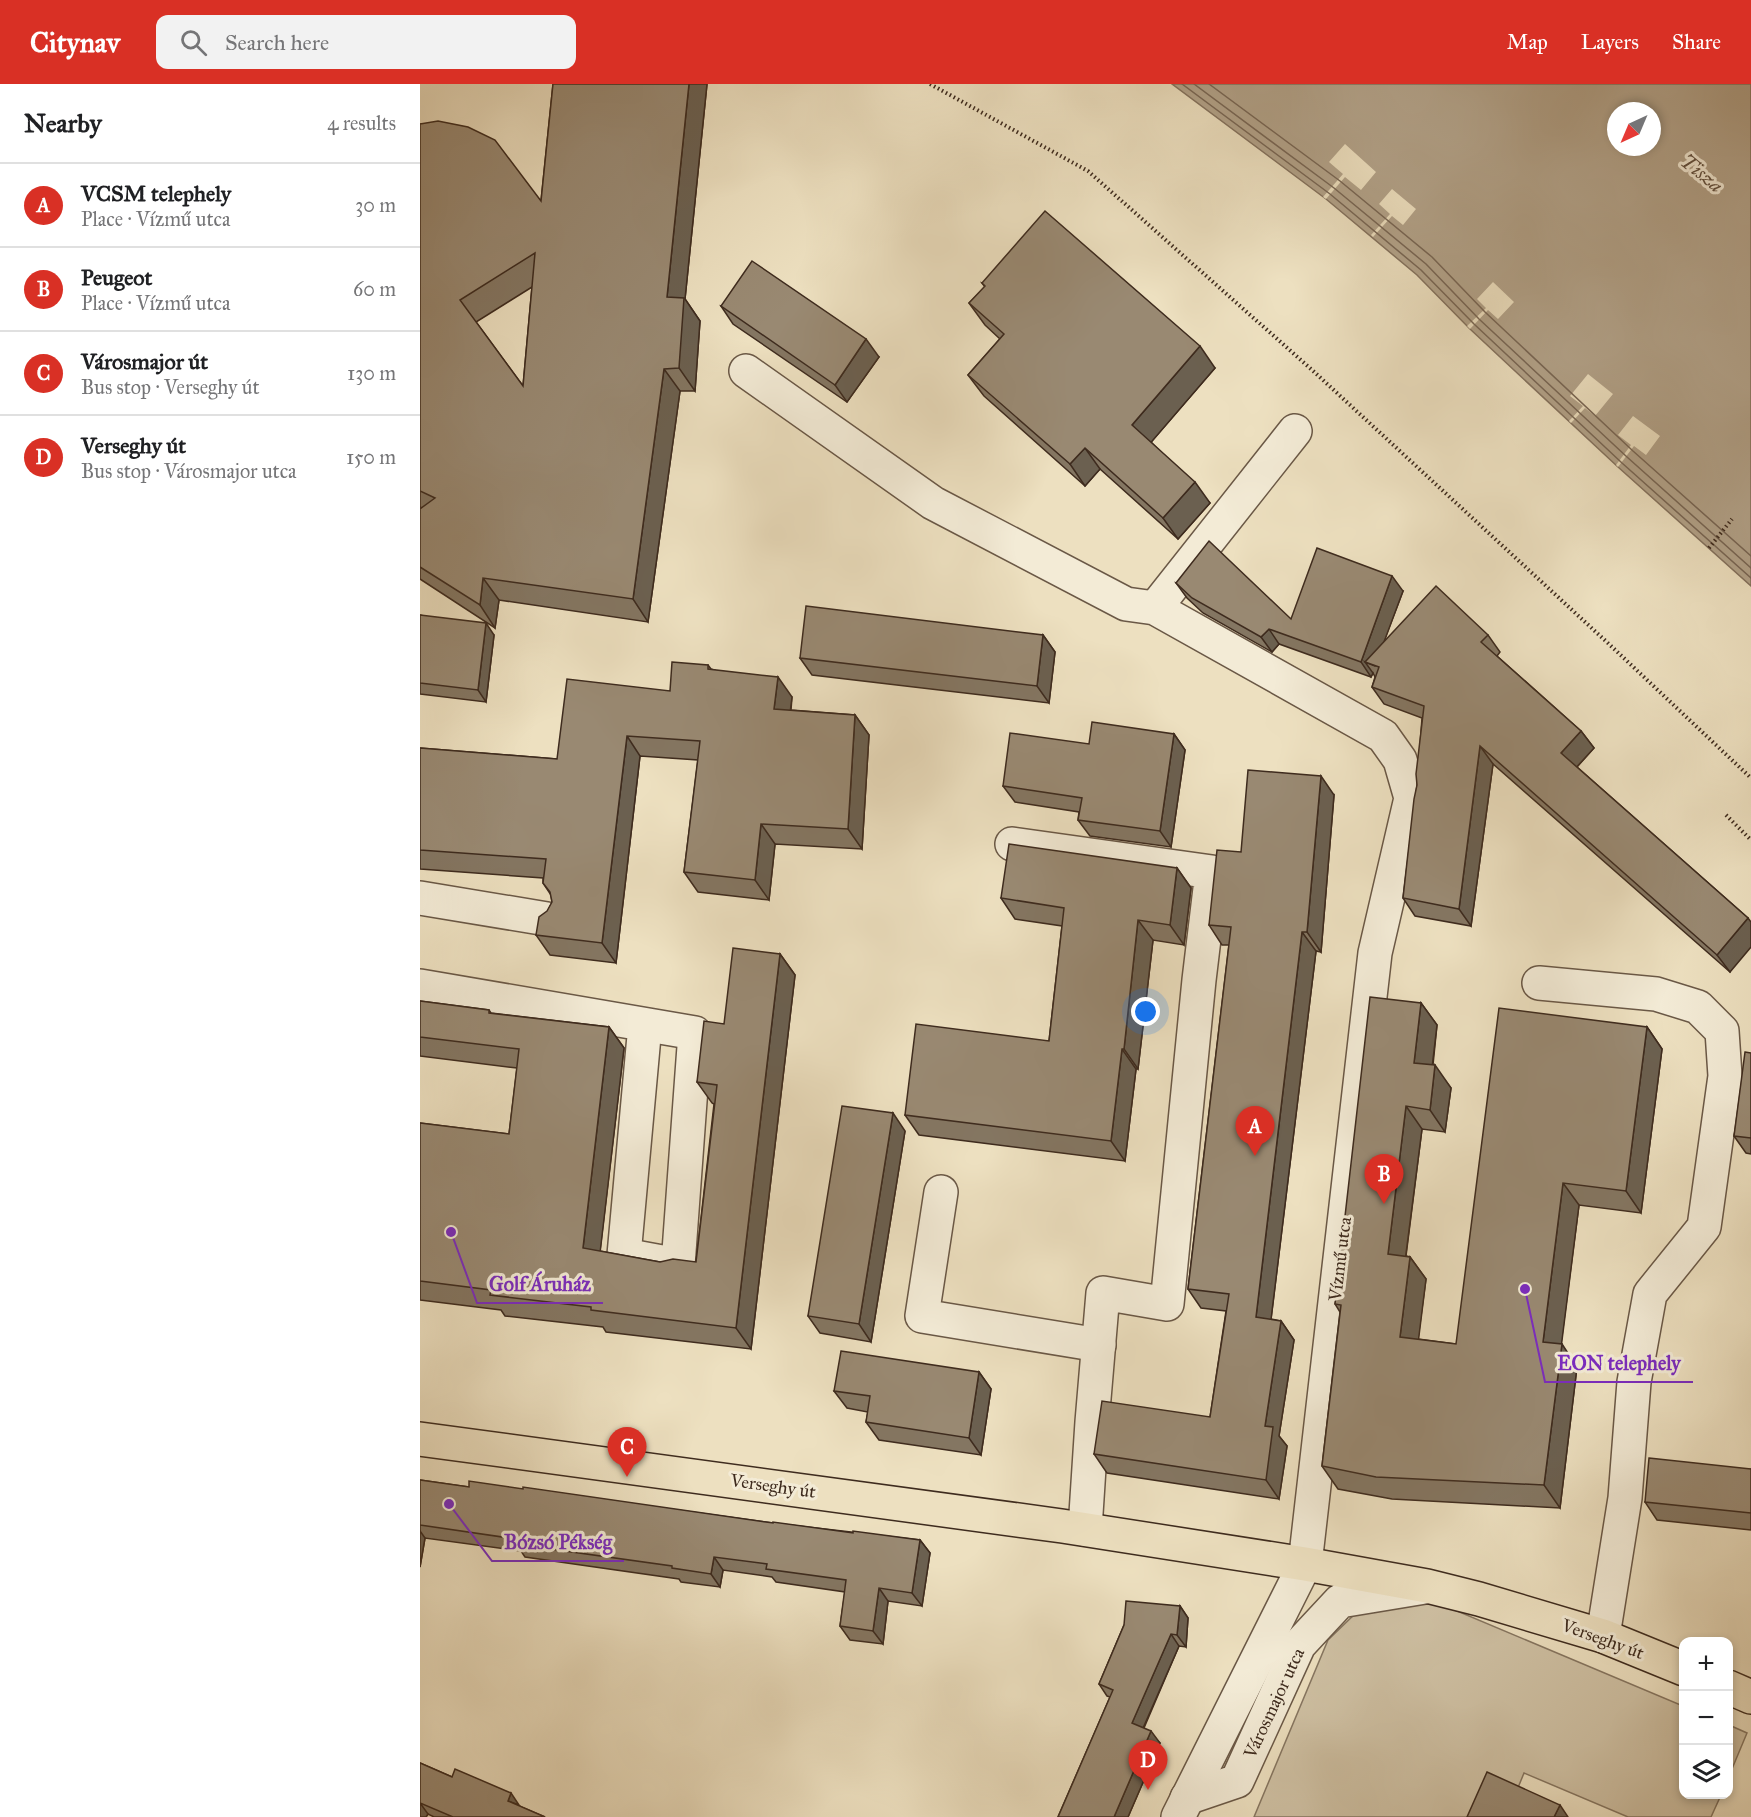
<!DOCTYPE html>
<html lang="en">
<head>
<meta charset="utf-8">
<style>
  :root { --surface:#fff; --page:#f2f2f2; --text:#202124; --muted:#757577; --line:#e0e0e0; --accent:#d93025 }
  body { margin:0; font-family:"IM FELL Great Primer",serif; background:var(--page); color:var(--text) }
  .controls { position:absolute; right:18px; bottom:18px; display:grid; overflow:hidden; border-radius:12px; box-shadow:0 3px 9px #0003 }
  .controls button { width:54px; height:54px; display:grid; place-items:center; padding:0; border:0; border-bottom:2px solid var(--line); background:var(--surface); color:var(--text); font:30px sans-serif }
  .compass { position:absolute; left:1187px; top:18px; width:54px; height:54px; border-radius:50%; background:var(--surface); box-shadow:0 3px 9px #0003; rotate:224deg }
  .you { position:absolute; left:726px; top:928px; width:21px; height:21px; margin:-15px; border:4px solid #fff; border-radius:50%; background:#1a73e8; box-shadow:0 0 0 9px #1a73e833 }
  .badge { display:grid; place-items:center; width:39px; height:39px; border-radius:50%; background:var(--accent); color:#fff; font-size:20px; font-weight:700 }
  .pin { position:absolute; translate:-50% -50px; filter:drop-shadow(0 2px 3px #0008) }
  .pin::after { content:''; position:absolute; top:32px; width:21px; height:18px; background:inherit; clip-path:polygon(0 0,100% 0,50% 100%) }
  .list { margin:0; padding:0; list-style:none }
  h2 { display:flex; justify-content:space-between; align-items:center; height:78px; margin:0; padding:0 24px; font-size:26px }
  h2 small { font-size:20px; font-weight:400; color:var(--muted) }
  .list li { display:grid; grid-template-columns:39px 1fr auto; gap:18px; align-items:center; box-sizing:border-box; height:84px; padding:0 24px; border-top:2px solid var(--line) }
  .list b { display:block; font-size:22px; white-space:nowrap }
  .list p { margin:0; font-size:20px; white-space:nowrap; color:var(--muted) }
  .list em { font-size:20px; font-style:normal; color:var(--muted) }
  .icon { flex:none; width:33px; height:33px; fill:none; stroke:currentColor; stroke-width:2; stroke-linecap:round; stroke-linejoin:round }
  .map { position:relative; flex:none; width:1331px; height:1733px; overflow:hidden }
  header { display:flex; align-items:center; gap:36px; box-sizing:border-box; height:84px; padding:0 30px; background:var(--accent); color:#fff }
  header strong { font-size:28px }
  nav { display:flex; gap:33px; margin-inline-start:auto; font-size:21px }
  .search { width:420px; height:54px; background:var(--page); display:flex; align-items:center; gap:15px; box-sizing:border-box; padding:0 21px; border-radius:12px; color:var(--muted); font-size:22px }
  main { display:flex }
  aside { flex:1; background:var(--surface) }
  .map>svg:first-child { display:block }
</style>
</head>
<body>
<header>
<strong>Citynav</strong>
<div class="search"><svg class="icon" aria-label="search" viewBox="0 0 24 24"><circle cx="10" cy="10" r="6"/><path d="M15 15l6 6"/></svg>Search here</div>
<nav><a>Map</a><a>Layers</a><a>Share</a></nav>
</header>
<main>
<aside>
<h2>Nearby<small>4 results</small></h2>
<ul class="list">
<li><span class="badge">A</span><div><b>VCSM telephely</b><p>Place · Vízmű utca</p></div><em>30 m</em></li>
<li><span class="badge">B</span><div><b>Peugeot</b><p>Place · Vízmű utca</p></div><em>60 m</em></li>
<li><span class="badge">C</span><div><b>Városmajor út</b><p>Bus stop · Verseghy út</p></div><em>130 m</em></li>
<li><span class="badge">D</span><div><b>Verseghy út</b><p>Bus stop · Városmajor utca</p></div><em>150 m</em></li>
</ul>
</aside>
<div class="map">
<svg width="1331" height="1733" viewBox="0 0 1331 1733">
  <rect width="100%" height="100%" fill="#ede0c0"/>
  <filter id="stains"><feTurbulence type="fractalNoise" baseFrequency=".00333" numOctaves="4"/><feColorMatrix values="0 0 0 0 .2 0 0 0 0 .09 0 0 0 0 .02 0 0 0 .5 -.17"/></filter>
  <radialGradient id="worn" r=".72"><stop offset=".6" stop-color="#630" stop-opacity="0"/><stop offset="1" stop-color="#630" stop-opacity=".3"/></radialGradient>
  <g fill="#cfc1a4" stroke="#867661" stroke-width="1.5">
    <path d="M 1011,1516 L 1263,1622 L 1264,1710 L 1301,1711 L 1291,1733 L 1208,1733 L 1104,1689 L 1086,1733 L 834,1733 L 908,1556 L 938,1527 Z"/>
    <path d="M 1309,1641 L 1327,1649 L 1309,1692 Z"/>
  </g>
  <path fill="#b2a289" stroke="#84725e" stroke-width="1.5" fill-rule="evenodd" d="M 752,0 L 1331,0 L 1331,502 L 1198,383 L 1050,245 L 997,191 L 906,115 ZM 1196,27 L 1232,27 L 1232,63 L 1196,63 Z"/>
  <g fill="#ede0c0">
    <path d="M 925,60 L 956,88 L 941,106 L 925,93 L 906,115 L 903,113 L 923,90 L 909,78 Z"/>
    <path d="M 972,105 L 996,125 L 983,141 L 972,132 L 953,153 L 951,151 L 970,130 L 959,120 Z"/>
    <path d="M 1073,198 L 1094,218 L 1078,235 L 1068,226 L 1050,245 L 1047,242 L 1066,224 L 1057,215 Z"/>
    <path d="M 1168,290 L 1193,310 L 1175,332 L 1165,324 L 1151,339 L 1149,337 L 1163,322 L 1150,312 Z"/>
    <path d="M 1213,332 L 1240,352 L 1226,371 L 1214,362 L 1198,383 L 1196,381 L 1211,361 L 1198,351 Z"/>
  </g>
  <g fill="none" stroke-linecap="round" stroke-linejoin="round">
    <g stroke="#786654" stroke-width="1.5">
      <path d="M 762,0 L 910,110 L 1001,186 L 1054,240 L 1202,379 L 1331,494"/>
      <path d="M 774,0 L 914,104 L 1006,180 L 1059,235 L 1207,373 L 1331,484"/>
      <path d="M 789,0 L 920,97 L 1012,173 L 1065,228 L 1213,367 L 1331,472"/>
    </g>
    <g stroke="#6a5846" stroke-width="36">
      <g id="minor">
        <path d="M 326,287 L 513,419 L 706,520 L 735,524 L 963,652 L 980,676 L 991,714 L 955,869 L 885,1480 L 758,1733"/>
        <path d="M 735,524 L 875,347"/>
        <path d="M 592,760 L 792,788 L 779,896 L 747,1220 L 683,1209 L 672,1338 L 665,1445"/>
        <path d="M 0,814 L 127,835"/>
        <path d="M 1119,899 L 1236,910 L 1278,923 L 1302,947 L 1305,992 L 1284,1143 L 1230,1210 L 1214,1298 L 1205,1414 L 1183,1552"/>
        <path d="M 0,902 L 275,949 L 258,1181 L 204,1171 L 225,941"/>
        <path d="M 521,1108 L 502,1232 L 679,1261"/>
        <path d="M 767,1714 L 817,1697 L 879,1561 L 920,1517 L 1005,1503"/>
      </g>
    </g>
    <g stroke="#3e2b1e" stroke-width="36">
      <g id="major">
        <path d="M 0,1355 L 642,1442 L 885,1480 L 1007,1502 L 1059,1515 L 1183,1552 L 1264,1585"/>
        <path d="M 1308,1603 L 1331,1613"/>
      </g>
    </g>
    <g stroke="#3e2b1e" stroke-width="4" stroke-dasharray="1.5 3" stroke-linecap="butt">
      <path d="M 510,0 L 668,87 L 891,285 L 1190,561 L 1331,694"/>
      <path d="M 1289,464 L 1312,435"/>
      <path d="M 1306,731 L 1331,756"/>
    </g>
    <use href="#minor" stroke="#f3ebd6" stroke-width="33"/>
    <use href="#major" stroke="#ede0c0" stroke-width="33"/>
  </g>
  <g fill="#847662" stroke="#3e2b1e" stroke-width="1.5" fill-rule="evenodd">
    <path d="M 133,0 L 287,0 L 265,215 L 280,237 L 275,307 L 260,307 L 228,538 L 79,516 L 75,544 L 0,495 L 0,425 L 2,424 L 0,423 L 0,40 L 121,117 ZM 112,203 L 103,302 L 56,238 Z"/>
    <path d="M 562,199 L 795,284 L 731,358 L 790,419 L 758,455 L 680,385 L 665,402 L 564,312 L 548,291 L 580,255 L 565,241 L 549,219 L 565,203 Z"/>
    <path d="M 301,222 L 459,273 L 427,318 L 313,240 Z"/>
    <path d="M 756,499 L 871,535 L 983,507 L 964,557 L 1068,551 L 1080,568 L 1077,572 L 1161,647 L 1174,664 L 1157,683 L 1328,834 L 1310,888 L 1073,680 L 1051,842 L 995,832 L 983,814 L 997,701 L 1002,634 L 964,620 L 952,603 L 955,593 L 953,589 L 951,593 L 859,560 L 852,568 L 783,529 L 767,514 Z"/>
    <path d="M 0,531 L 74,551 L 66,618 L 0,610 Z"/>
    <path d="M 623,551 L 635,568 L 629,619 L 392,591 L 380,574 Z"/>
    <path d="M 288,581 L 291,585 L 372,613 L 371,626 L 435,631 L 449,651 L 442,765 L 355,760 L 349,816 L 278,808 L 264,788 L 278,676 L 220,672 L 196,879 L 130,871 L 116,851 L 132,818 L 131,811 L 123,799 L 123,794 L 0,785 L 0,664 L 137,675 L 250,607 Z"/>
    <path d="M 754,650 L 765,666 L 751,763 L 670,752 L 658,736 L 659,728 L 595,718 L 583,702 L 669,660 Z"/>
    <path d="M 914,711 L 901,868 L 896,867 L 851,1235 L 861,1237 L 874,1256 L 859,1352 L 867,1362 L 859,1415 L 687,1389 L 674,1370 L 790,1333 L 806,1227 L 781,1224 L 768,1205 L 809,861 L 802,861 L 789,841 L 821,768 Z"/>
    <path d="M 757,784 L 771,804 L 764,861 L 733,856 L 718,985 L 716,985 L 705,1077 L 499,1051 L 485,1031 L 629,957 L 642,842 L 595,835 L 581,814 Z"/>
    <path d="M 360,870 L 375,891 L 331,1265 L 186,1248 L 183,1243 L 85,1232 L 81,1226 L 0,1216 L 0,1039 L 89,1050 L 97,984 L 0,972 L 0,917 L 69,926 L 71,929 L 189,943 L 204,964 L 180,1167 L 240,1178 L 276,1178 L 294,1020 L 292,1019 L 277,998 L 304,940 Z"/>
    <path d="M 1001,919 L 1017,941 L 1013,981 L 1031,1004 L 1025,1048 L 1002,1045 L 986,1172 L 990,1173 L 1006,1195 L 998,1255 L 1036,1260 L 1227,943 L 1242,965 L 1221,1129 L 1159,1121 L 1141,1260 L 1157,1283 L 1140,1424 L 972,1415 L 918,1405 L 902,1382 L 920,1228 L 915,1220 Z"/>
    <path d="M 1331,969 L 1331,1070 L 1326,1069 L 1314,1052 Z"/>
    <path d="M 485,1047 L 451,1258 L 400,1249 L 388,1232 Z"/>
    <path d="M 559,1288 L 571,1305 L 561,1371 L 459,1356 L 446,1338 L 448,1328 L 427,1324 L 414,1307 Z"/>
    <path d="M 1331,1385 L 1331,1446 L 1237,1436 L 1225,1418 Z"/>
    <path d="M 0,1396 L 49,1403 L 103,1405 L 353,1439 L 500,1456 L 510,1469 L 502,1522 L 468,1517 L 463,1560 L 430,1556 L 420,1542 L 425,1508 L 356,1498 L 352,1493 L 303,1486 L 300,1503 L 261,1498 L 259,1495 L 105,1473 L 101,1467 L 5,1454 L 0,1483 Z"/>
    <path d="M 760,1522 L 768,1534 L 766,1563 L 759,1562 L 724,1644 L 740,1659 L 708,1733 L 638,1733 L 690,1613 L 687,1612 L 679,1600 L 704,1541 Z"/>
    <path d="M 0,1679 L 99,1722 L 125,1733 L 14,1733 L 8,1730 L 6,1733 L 0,1733 Z"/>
  </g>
  <g fill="#6b6050" stroke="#3e2b1e" stroke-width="1.5">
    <path d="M 269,0 L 287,0 L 265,215 L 280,237 L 275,307 L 259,284 L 247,213 Z"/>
    <path d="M 446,255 L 459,273 L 427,318 L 415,301 Z"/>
    <path d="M 780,262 L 795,284 L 727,363 L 712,341 Z"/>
    <path d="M 244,285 L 260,307 L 228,538 L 213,515 Z"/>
    <path d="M 665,364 L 680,385 L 665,402 L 650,380 Z"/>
    <path d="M 775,398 L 790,419 L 758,455 L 743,434 Z"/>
    <path d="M 972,492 L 983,507 L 955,582 L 945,578 L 953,589 L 951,593 L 941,578 Z"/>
    <path d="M 63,494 L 79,516 L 75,544 L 60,521 Z"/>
    <path d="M 66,539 L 74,551 L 66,618 L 58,606 Z"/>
    <path d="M 849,545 L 859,560 L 852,568 L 841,553 Z"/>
    <path d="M 623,551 L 635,568 L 629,619 L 617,602 Z"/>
    <path d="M 358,593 L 372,613 L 368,645 L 354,625 Z"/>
    <path d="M 435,631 L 449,651 L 442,765 L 428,745 Z"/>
    <path d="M 1161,647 L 1174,664 L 1153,687 L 1141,669 Z"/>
    <path d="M 754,650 L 765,666 L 751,763 L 740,747 Z"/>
    <path d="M 207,652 L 220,672 L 196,879 L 182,859 Z"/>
    <path d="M 1060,662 L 1073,680 L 1051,842 L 1039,825 Z"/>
    <path d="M 901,692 L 914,711 L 901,868 L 887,848 Z"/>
    <path d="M 341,740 L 355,760 L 349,816 L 335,796 Z"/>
    <path d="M 757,784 L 771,804 L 764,861 L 750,841 Z"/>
    <path d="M 1328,834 L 1331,838 L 1331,863 L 1310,888 L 1297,871 Z"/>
    <path d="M 718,836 L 733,856 L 718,985 L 704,965 Z"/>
    <path d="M 882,848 L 896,867 L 849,1252 L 836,1233 Z"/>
    <path d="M 360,870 L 375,891 L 331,1265 L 316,1244 Z"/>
    <path d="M 1001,919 L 1017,941 L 1010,1001 L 994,979 Z"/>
    <path d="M 189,943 L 204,964 L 178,1186 L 163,1164 Z"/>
    <path d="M 1227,943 L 1242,965 L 1221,1129 L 1206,1107 Z"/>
    <path d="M 702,965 L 716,985 L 705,1077 L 691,1057 Z"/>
    <path d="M 1015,981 L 1031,1004 L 1025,1048 L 1010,1026 Z"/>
    <path d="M 986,1022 L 1002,1045 L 983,1193 L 968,1170 Z"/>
    <path d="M 473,1029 L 485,1047 L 451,1258 L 439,1240 Z"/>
    <path d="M 1143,1099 L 1159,1121 L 1139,1280 L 1123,1258 Z"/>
    <path d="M 990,1173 L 1006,1195 L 996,1276 L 980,1253 Z"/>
    <path d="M 861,1237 L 874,1256 L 859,1352 L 867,1362 L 859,1415 L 846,1396 L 845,1342 Z"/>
    <path d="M 1142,1260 L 1157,1283 L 1140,1424 L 1124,1401 Z"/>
    <path d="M 559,1288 L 571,1305 L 561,1371 L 549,1354 Z"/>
    <path d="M 0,1447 L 5,1454 L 0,1483 Z"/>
    <path d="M 500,1456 L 510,1469 L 502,1522 L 492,1509 Z"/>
    <path d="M 294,1473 L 303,1486 L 300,1503 L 291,1490 Z"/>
    <path d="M 459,1504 L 468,1517 L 463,1560 L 453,1547 Z"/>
    <path d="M 760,1522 L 768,1534 L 766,1563 L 757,1551 Z"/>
    <path d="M 751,1550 L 759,1562 L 720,1651 L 712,1639 Z"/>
    <path d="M 731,1647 L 740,1659 L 708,1733 L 694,1733 Z"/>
    <path d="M 91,1709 L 99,1721 L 88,1717 Z"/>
    <path d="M 0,1719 L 8,1730 L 6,1733 L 0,1733 Z"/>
    <path d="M 1140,1721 L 1148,1733 L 1134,1733 Z"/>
  </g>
  <g fill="#998972" stroke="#3e2b1e" stroke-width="1.5" fill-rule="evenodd">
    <path d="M 133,0 L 269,0 L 247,213 L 264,214 L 259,284 L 244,285 L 213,515 L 63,494 L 60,521 L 0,483 L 0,425 L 15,414 L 0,407 L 0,40 L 18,37 L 48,43 L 75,56 L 121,117 ZM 115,169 L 103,302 L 40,216 Z"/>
    <path d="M 625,127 L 780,262 L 712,341 L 775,398 L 743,434 L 665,364 L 650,380 L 548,291 L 584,250 L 549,219 L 565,202 L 562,199 Z"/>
    <path d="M 332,177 L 446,255 L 415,301 L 301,222 Z"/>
    <path d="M 789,457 L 871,535 L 897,464 L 972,492 L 941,578 L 849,545 L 841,553 L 772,514 L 756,499 Z"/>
    <path d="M 1016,502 L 1068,551 L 1061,558 L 1161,647 L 1141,669 L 1328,834 L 1297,871 L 1060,662 L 1039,825 L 983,814 L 994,715 L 997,701 L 996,690 L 1004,622 L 952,603 L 959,583 L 945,578 Z"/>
    <path d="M 386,522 L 623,551 L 617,602 L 380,574 Z"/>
    <path d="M 0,531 L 66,539 L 58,606 L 0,599 Z"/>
    <path d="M 252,578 L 288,581 L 288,585 L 358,593 L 354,625 L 435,631 L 428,745 L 341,740 L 335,796 L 264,788 L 280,657 L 207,652 L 182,859 L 116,851 L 119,833 L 127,827 L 132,818 L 130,808 L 123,799 L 126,775 L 0,766 L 0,664 L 137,675 L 147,595 L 250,607 Z"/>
    <path d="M 672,638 L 754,650 L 740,747 L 658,736 L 662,714 L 583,702 L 590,649 L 669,660 Z"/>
    <path d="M 828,686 L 901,692 L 887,848 L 882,848 L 836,1233 L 861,1237 L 845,1342 L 853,1343 L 846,1396 L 674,1370 L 682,1317 L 790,1333 L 809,1210 L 768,1205 L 811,843 L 789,841 L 797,766 L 821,768 Z"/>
    <path d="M 589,760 L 757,784 L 750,841 L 718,836 L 704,965 L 702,965 L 691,1057 L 485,1031 L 496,940 L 629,957 L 644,824 L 581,814 Z"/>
    <path d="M 313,864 L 360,870 L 316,1244 L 171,1226 L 171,1223 L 70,1211 L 71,1206 L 0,1197 L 0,1039 L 89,1050 L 99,965 L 0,953 L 0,917 L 69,926 L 69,929 L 189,943 L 163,1164 L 240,1178 L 253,1175 L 276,1178 L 297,1001 L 277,998 L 284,937 L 304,940 Z"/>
    <path d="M 950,913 L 1001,919 L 994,979 L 1015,981 L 1010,1026 L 986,1022 L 968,1170 L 990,1173 L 980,1253 L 1036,1260 L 1079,924 L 1227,943 L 1206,1107 L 1143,1099 L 1123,1258 L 1142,1260 L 1124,1401 L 956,1393 L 902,1382 L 921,1221 L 915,1220 Z"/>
    <path d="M 1325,968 L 1331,969 L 1331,1054 L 1314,1052 Z"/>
    <path d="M 422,1022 L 473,1029 L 439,1240 L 388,1232 Z"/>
    <path d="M 421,1267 L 559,1288 L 549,1354 L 446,1338 L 450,1312 L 414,1307 Z"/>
    <path d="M 1229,1374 L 1331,1385 L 1331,1429 L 1225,1418 Z"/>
    <path d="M 0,1396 L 49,1403 L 49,1397 L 103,1405 L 103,1403 L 353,1439 L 353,1438 L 433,1449 L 433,1447 L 500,1456 L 492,1509 L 459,1504 L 453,1547 L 420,1542 L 426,1496 L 346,1485 L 347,1480 L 294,1473 L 291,1490 L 252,1484 L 252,1482 L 95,1460 L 96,1455 L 0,1441 Z"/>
    <path d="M 706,1517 L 760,1522 L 757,1551 L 751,1550 L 712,1639 L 731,1647 L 694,1733 L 638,1733 L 693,1606 L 679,1600 L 704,1541 Z"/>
    <path d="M 0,1679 L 32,1693 L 35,1685 L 91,1709 L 88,1717 L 125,1733 L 33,1733 L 0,1719 Z"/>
    <path d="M 1067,1688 L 1140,1721 L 1134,1733 L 1047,1733 Z"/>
  </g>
  <g text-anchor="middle" stroke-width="6" stroke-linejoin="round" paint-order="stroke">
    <g font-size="18" fill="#3e2b1e" stroke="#f3ebd6">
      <text transform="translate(920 1175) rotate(-83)" y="6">Vízmű utca</text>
      <text transform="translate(353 1402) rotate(8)" y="6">Verseghy út</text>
      <text transform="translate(1183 1555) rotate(20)" y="6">Verseghy út</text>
      <text transform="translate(854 1619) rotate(-65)" y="6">Városmajor utca</text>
    </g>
    <g font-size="20" font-style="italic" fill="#614f3e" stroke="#f3ebd6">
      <text transform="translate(1282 89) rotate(39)" y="7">Tisza</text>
    </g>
  </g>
  <path fill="none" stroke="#7b2cbf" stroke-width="2" d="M31 1148L57 1219H183M1105 1205L1125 1298H1273M29 1420L72 1477H204"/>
  <g fill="#7b2cbf" stroke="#f3ebd6" stroke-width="2">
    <circle cx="31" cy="1148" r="6"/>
    <circle cx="1105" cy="1205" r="6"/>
    <circle cx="29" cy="1420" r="6"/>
  </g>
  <g font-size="20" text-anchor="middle" font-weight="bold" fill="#7b2cbf" stroke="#f3ebd6" stroke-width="6" stroke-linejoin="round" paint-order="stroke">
    <text x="120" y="1207">Golf Áruház</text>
    <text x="1199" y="1286">EON telephely</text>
    <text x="138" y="1465">Bózsó Pékség</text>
  </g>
  <rect width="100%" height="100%" filter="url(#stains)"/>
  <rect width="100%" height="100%" fill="url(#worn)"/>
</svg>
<div class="controls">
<button>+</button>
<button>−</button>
<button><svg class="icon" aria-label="layers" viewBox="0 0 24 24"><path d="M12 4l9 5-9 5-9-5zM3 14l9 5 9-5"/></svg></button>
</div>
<svg class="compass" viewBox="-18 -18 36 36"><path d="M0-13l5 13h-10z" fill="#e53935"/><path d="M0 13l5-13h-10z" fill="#757577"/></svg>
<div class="you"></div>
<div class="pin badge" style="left:835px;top:1072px">A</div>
<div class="pin badge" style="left:964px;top:1120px">B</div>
<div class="pin badge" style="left:207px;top:1393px">C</div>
<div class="pin badge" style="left:728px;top:1706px">D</div>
</div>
</main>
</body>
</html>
